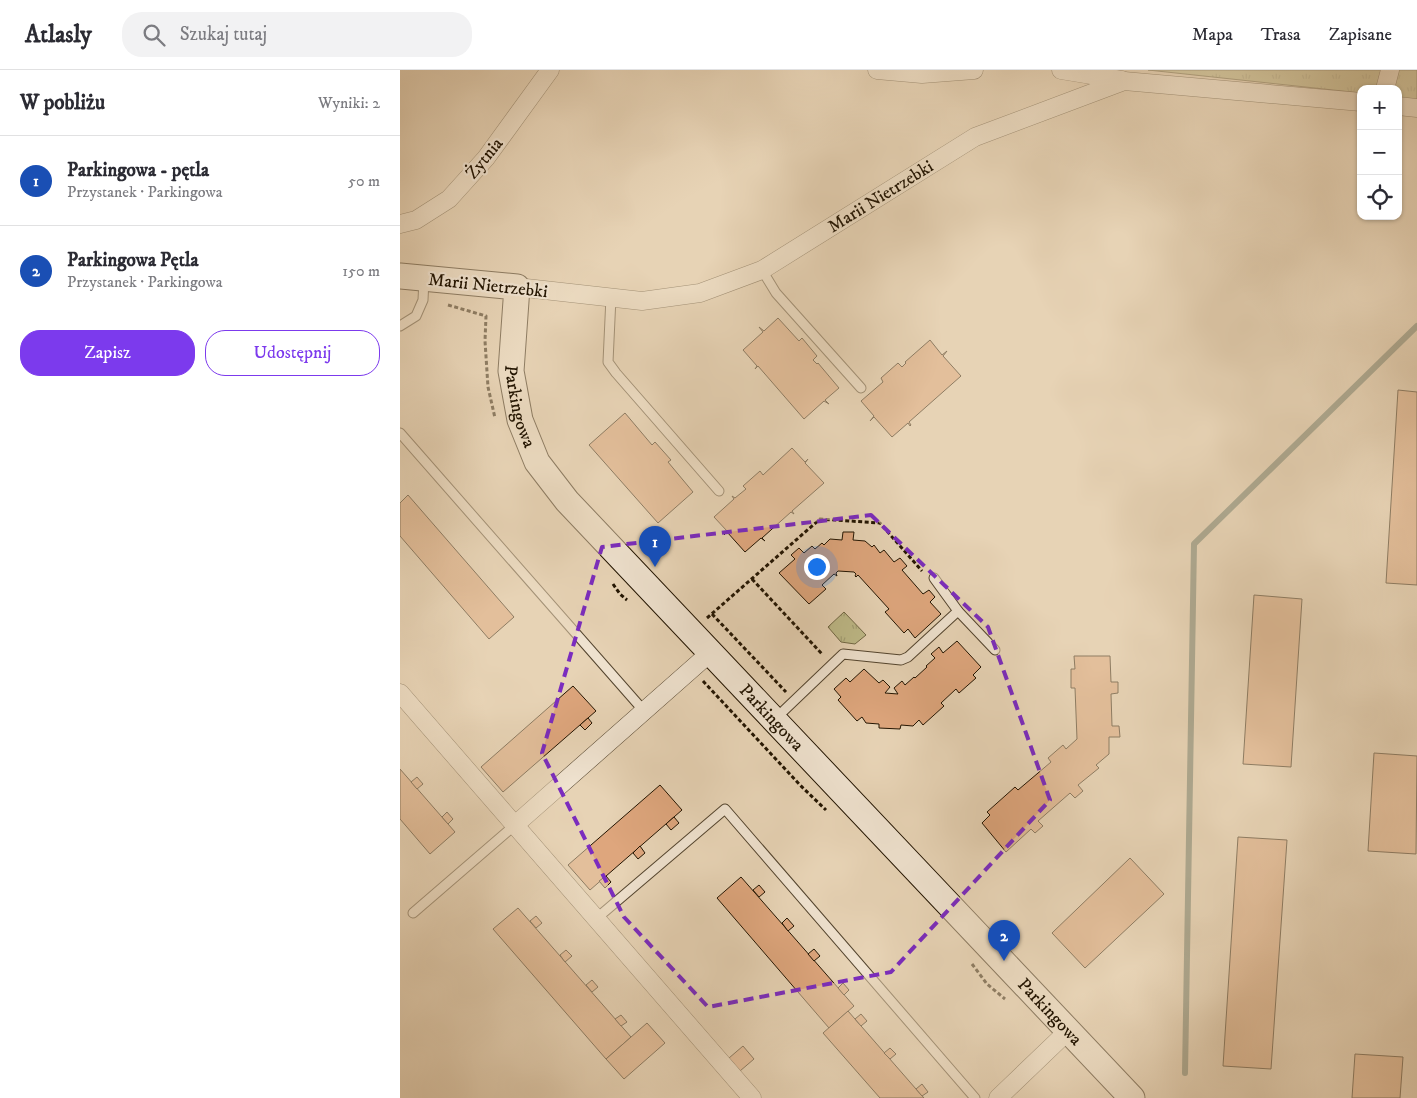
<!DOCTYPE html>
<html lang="pl">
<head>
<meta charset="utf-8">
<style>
  :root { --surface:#fff; --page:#f2f2f3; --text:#2b2b33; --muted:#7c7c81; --line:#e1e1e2; --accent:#7c3aed }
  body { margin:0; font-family:"IM FELL DW Pica",serif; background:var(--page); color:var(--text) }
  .controls { position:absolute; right:15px; top:15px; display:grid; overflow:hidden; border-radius:10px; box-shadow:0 1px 4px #0004 }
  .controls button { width:45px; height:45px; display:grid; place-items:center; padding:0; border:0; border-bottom:1px solid var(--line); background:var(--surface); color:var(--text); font:25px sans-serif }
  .you { position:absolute; left:416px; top:496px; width:18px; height:18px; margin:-12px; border:4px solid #fff; border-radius:50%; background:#1a73e8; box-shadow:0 0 0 8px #1a73e833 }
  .badge { display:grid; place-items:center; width:32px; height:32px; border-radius:50%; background:var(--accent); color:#fff; font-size:16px; font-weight:700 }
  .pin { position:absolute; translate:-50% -41px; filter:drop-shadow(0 1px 2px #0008) }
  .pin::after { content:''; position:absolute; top:26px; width:18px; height:15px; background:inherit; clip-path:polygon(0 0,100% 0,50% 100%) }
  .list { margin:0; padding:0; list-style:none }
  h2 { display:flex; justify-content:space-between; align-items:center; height:65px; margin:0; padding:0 20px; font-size:21px }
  h2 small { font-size:16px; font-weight:400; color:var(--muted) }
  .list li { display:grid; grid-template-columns:32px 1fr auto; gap:15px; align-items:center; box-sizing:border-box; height:90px; padding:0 20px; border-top:1px solid var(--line) }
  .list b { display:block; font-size:19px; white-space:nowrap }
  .list p { margin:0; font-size:16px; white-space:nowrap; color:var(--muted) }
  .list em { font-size:16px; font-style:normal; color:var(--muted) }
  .actions { display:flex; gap:10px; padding:15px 20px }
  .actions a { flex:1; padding:11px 0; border:1px solid var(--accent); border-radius:20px; text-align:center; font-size:18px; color:var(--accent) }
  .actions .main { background:var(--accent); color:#fff }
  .icon { flex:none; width:28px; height:28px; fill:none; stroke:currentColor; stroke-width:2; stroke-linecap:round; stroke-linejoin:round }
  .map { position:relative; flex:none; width:1017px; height:1028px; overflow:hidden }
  header { display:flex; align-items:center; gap:30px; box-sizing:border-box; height:70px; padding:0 25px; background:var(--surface); border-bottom:1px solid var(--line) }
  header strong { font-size:24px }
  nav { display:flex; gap:28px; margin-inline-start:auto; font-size:18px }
  .search { width:350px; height:45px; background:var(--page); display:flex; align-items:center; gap:12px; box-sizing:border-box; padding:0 18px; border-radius:20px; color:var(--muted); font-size:19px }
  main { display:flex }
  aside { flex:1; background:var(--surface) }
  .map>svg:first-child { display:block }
</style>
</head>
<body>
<header>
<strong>Atlasly</strong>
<div class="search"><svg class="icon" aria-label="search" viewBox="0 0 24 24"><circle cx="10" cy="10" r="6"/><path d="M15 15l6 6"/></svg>Szukaj tutaj</div>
<nav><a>Mapa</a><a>Trasa</a><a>Zapisane</a></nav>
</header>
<main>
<aside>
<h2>W pobliżu<small>Wyniki: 2</small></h2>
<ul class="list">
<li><span class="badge" style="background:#1a4fb4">1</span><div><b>Parkingowa - pętla</b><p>Przystanek · Parkingowa</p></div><em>50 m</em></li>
<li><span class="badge" style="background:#1a4fb4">2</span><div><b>Parkingowa Pętla</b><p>Przystanek · Parkingowa</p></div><em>150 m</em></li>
</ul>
<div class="actions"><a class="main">Zapisz</a><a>Udostępnij</a></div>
</aside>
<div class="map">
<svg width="1017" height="1028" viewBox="0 0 1017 1028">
  <defs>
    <pattern id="grass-tufts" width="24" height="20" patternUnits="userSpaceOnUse" patternTransform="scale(1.25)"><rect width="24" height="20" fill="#beba88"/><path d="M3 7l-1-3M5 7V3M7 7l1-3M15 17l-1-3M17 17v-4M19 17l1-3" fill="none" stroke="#a39f74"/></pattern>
  </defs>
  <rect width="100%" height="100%" fill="#e7d3b5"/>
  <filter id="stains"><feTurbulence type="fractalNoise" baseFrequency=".004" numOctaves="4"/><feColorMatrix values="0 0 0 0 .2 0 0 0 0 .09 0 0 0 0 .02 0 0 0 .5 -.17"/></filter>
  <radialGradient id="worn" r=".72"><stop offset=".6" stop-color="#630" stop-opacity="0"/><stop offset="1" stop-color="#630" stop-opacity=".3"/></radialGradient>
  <g fill="url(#grass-tufts)" stroke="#706744">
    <path d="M 748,0 L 1017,0 L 1017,30 L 998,28 L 998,19 L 961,19 L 961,23 Z"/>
    <path d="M 444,542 L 466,565 L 455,574 L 441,572 L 428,557 Z"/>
  </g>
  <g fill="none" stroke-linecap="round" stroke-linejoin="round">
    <path stroke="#687666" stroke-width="6" d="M 785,1003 L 794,474 L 1017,256"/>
  </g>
  <g fill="#dea67d" stroke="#221401">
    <path d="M 378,248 L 399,271 L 402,268 L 417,286 L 413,290 L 417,294 L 418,293 L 439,318 L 425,330 L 429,334 L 424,331 L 404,349 L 358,296 L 355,299 L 357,296 L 343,280 L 363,262 L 359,257 L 364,261 Z"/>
    <path d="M 530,270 L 542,285 L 547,281 L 543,286 L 561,306 L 509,352 L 511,355 L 510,356 L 508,353 L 492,367 L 474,347 L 470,351 L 474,346 L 461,331 L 483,312 L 481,308 L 498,293 L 502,297 L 506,293 L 505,292 Z"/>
    <path d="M 998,320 L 1017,322 L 1017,515 L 986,513 Z"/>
    <path d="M 225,343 L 252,375 L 255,372 L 271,390 L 268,392 L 293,422 L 258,453 L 189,375 Z"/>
    <path d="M 392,378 L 405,392 L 408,389 L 405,393 L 424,413 L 392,441 L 394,444 L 391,442 L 362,468 L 365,471 L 361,468 L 345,482 L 327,462 L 324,465 L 327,461 L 314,447 L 334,429 L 332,426 L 335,428 L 346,419 L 343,416 L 360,401 L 363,405 Z"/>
    <path d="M 8,425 L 114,547 L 89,569 L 0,466 L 0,433 Z"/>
    <path d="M 443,462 L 454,462 L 453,470 L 465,471 L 472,477 L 474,475 L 480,483 L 484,480 L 494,492 L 500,488 L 507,496 L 502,500 L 523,524 L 529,520 L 535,527 L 530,532 L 541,544 L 515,568 L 508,559 L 504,563 L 485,542 L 489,539 L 458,505 L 456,507 L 455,506 L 456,504 L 454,502 L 438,501 L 436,503 L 437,506 L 434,504 L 422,515 L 426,519 L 409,534 L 379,503 L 395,489 L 391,485 L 399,478 L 404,483 L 412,476 L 415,479 L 422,473 L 424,475 L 430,469 L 442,470 Z"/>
    <path d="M 854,525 L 902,529 L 891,697 L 843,694 Z"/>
    <path d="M 557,571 L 581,597 L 573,605 L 576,608 L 559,623 L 556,619 L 541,633 L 544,636 L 523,655 L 519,650 L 513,656 L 501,655 L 500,659 L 479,658 L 479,654 L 466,653 L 462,647 L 457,651 L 438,630 L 441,627 L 434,619 L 446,608 L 450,612 L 464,599 L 479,613 L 483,610 L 490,617 L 485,623 L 498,624 L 494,618 L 502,611 L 505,615 L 514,607 L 515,608 L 527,597 L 526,596 L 535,588 L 531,584 L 539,577 L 543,583 Z"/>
    <path d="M 674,586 L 710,586 L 711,612 L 718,612 L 718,623 L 711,624 L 712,656 L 719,656 L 720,667 L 709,667 L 709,684 L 696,695 L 699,698 L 678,715 L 683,721 L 675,728 L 670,723 L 638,751 L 643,756 L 635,763 L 631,759 L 606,782 L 582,753 L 590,745 L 587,742 L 615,717 L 618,720 L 651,692 L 648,688 L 663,675 L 666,679 L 677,669 L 675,618 L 671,618 L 671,599 L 675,599 Z"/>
    <path d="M 173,616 L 196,641 L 103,722 L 81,697 Z"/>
    <path d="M 188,648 L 192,653 L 185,660 L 180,655 Z"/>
    <path d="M 974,683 L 1017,686 L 1016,784 L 968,781 Z"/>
    <path d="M 0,699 L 55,762 L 30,784 L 0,749 Z"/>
    <path d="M 17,707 L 23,714 L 17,719 L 11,712 Z"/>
    <path d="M 260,715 L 282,740 L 190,820 L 168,795 Z"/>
    <path d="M 47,742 L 53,749 L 48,754 L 42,747 Z"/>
    <path d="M 274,747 L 279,753 L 271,760 L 266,754 Z"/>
    <path d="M 838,767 L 887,770 L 871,999 L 823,996 Z"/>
    <path d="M 240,776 L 245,783 L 238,789 L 233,783 Z"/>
    <path d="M 730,788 L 764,824 L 685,898 L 652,863 Z"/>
    <path d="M 206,806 L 211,812 L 205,818 L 199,811 Z"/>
    <path d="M 341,807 L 454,936 L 429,958 L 317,828 Z"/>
    <path d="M 359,815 L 365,822 L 359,827 L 353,820 Z"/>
    <path d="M 118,838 L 231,967 L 206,989 L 93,859 Z"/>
    <path d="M 136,846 L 142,853 L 136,858 L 130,851 Z"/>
    <path d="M 387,848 L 394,856 L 388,861 L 382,853 Z"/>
    <path d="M 414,879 L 420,886 L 414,891 L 408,884 Z"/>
    <path d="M 166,880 L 172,886 L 165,892 L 160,885 Z"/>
    <path d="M 192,910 L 198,917 L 192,922 L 186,915 Z"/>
    <path d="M 443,913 L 449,920 L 444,925 L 438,918 Z"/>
    <path d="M 448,941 L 516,1019 L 524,1028 L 480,1028 L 423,963 Z"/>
    <path d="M 461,944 L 467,951 L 461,956 L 455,949 Z"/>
    <path d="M 221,945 L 227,952 L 221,956 L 215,949 Z"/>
    <path d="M 247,953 L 265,973 L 224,1009 L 206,989 Z"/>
    <path d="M 343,976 L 354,989 L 340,1001 L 329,988 Z"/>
    <path d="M 490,978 L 496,984 L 490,989 L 484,983 Z"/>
    <path d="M 955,984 L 1003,987 L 1000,1028 L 952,1028 Z"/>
    <path d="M 522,1014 L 528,1022 L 522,1026 L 516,1019 Z"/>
  </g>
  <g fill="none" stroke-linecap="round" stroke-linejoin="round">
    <g stroke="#53442e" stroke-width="11">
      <g id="lane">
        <path d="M 362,200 L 376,223 L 461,318"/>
        <path d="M 211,227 L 208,292 L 216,303 L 319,421"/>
        <path d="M 0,256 L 16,246 L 23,230 L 24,209"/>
        <path d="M 0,363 L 244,641"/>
        <path d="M 534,508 L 558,541 L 595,580"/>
        <path d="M 375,649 L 443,584 L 501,590 L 508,587 L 558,541"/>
        <path d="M 13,843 L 115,755"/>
        <path d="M 197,848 L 325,739 L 575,1028"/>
      </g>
    </g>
    <g stroke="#53442e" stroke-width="19">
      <g id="street">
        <path d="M 477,0 L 522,4 L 574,0"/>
        <path d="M 661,0 L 722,10"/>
        <path d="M 985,19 L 990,0"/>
        <path d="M 998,36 L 1017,38"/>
        <path d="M 0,154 L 16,150 L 49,129 L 86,88 L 150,0"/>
        <path id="s1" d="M 117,217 L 242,231 L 300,223 L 362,200 L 575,67 L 724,11 L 961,32"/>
        <path d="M 0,623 L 352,1028"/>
        <path d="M 115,755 L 311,582"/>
        <path d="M 598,1028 L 669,960"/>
      </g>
    </g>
    <g stroke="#221401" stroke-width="27">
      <g id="secondary">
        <path id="s2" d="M 0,206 L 117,217 L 111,301 L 120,350 L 137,392 L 167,431 L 732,1028"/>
      </g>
    </g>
    <g stroke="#221401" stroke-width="3" stroke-dasharray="4 2.5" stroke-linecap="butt">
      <path d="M 48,235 L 86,246 L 85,271 L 88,317 L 95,348"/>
      <path d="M 352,509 L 423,585"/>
      <path d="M 213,514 L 220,524 L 227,530"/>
      <path d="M 312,544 L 386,622"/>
      <path d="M 307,548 L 420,449 L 480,453 L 522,501"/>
      <path d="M 303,611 L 400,715 L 426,740"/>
      <path d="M 572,894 L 587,914 L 605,929"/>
    </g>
    <use href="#lane" stroke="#efe2cf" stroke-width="9"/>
    <use href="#street" stroke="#efe2cf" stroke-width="18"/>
    <use href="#secondary" stroke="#efe2cf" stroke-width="25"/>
  </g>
  <path d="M0 0H1017V1028H0ZM 471,445 L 588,557 L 650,730 L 491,902 L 308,937 L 224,847 L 142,683 L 202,477 Z" fill="#e7d3b5" fill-opacity=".55" fill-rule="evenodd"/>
  <path fill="none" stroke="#7b2cbf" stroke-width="4" stroke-dasharray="10 6" stroke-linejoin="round" d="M 471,445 L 588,557 L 650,730 L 491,902 L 308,937 L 224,847 L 142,683 L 202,477 Z"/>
  <g text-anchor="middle" stroke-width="4.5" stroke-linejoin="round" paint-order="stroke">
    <g font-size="18" fill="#221401" stroke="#efe2cf">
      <text transform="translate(84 88) rotate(-51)" y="6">Żytnia</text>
      <text dy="6" stroke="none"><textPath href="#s1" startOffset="390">Marii Nietrzebki</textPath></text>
      <text transform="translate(88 215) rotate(6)" y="6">Marii Nietrzebki</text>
      <text dy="6" stroke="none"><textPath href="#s2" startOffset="238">Parkingowa</textPath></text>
      <text dy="6" stroke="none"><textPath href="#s2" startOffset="644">Parkingowa</textPath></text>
      <text dy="6" stroke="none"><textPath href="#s2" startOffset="1049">Parkingowa</textPath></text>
    </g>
  </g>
  <rect width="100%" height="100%" filter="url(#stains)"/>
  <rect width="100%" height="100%" fill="url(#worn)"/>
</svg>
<div class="controls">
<button>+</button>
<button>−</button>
<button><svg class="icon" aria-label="locate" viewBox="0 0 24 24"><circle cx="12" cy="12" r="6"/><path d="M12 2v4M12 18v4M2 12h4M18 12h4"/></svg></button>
</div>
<div class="you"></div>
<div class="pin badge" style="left:255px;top:497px;background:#1a4fb4">1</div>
<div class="pin badge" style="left:604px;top:891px;background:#1a4fb4">2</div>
</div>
</main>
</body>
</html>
